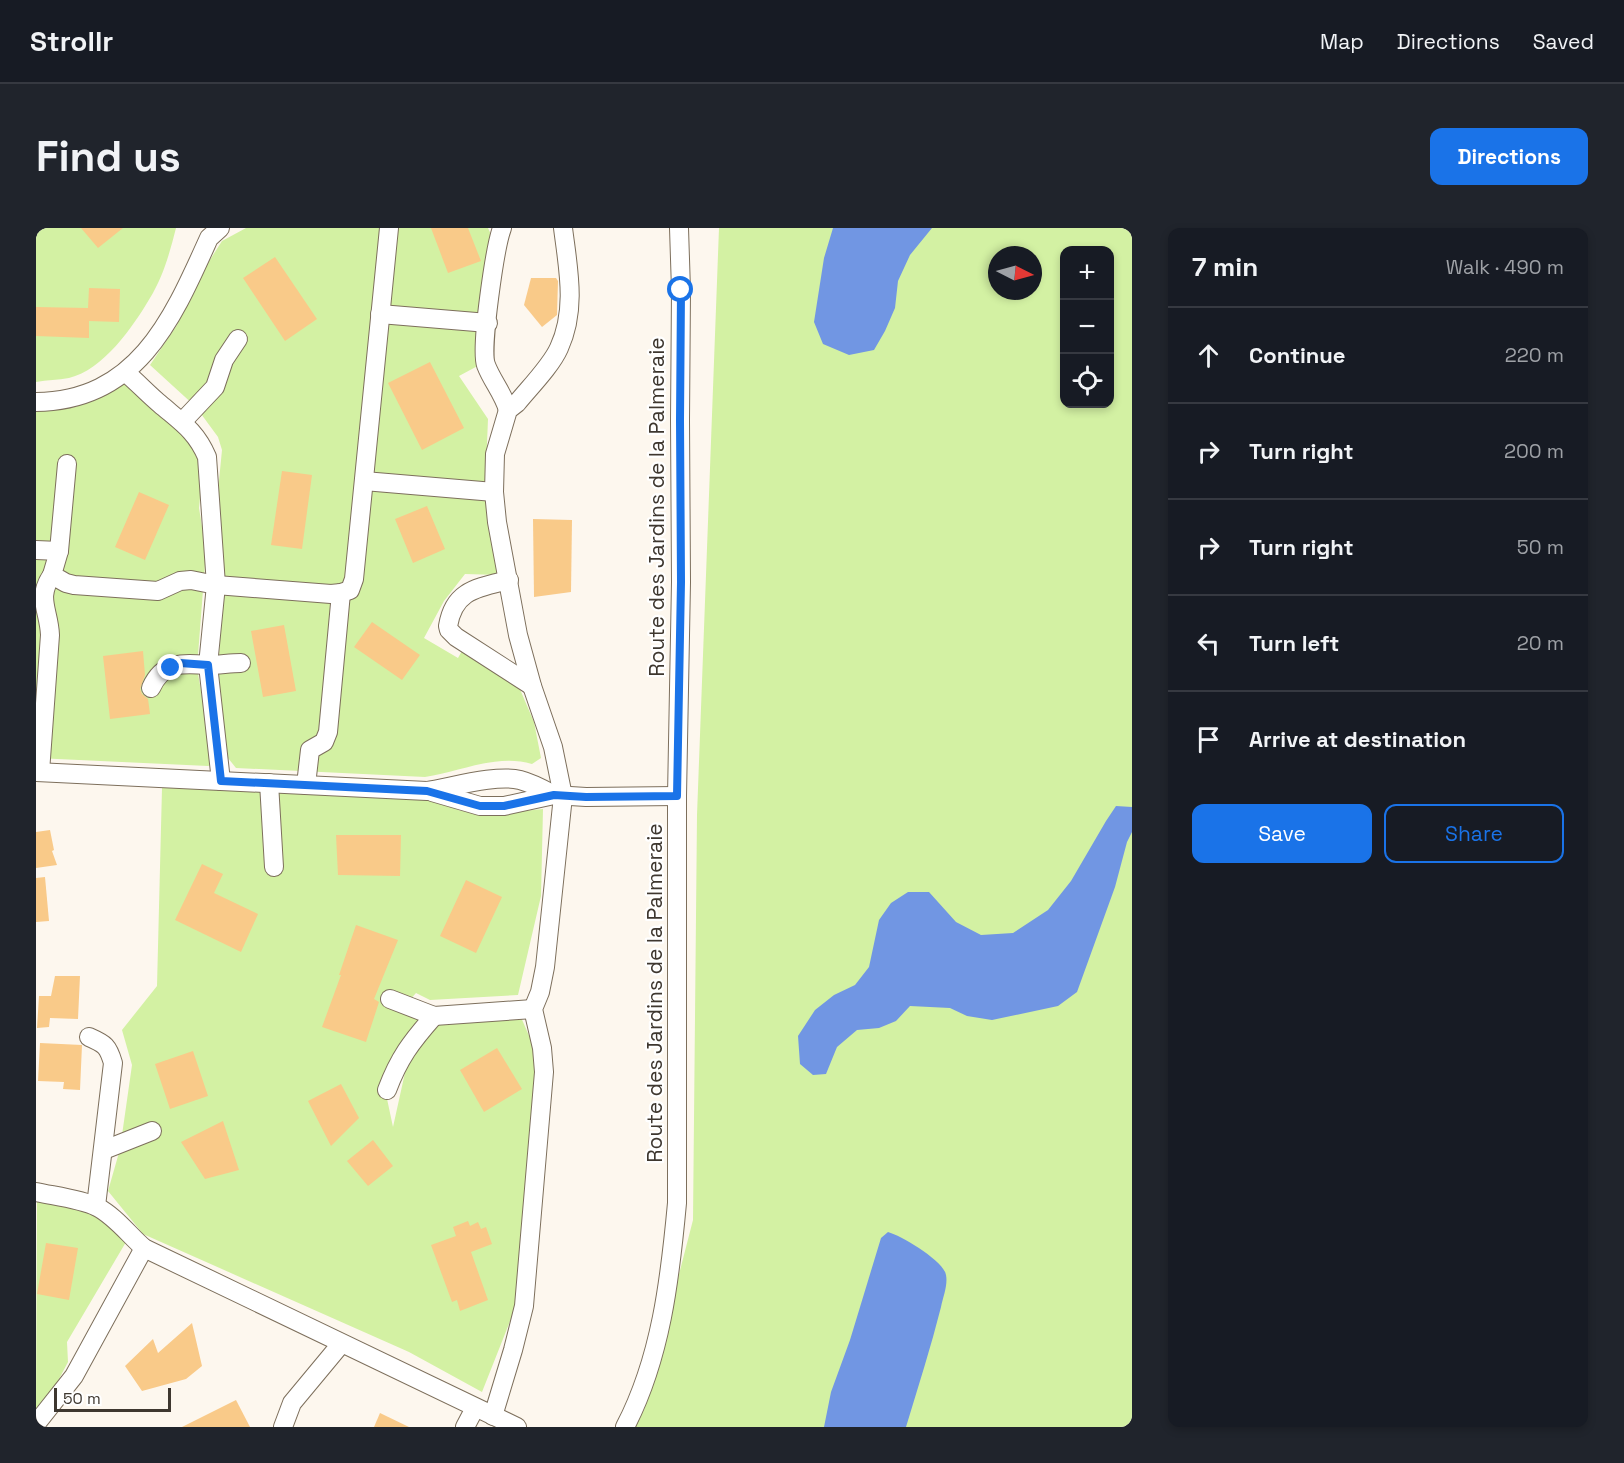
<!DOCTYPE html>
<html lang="en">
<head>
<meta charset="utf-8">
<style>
  :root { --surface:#171b24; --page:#20242c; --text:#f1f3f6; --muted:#9ea1a6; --line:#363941; --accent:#1a73e8 }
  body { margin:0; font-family:"Space Grotesk",sans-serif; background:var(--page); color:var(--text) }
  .controls { position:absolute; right:18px; top:18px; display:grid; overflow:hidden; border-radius:12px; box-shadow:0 3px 9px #0003 }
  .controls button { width:54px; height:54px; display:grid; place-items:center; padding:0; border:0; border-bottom:2px solid var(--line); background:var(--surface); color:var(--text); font:30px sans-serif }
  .compass { position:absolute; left:952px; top:18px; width:54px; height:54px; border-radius:50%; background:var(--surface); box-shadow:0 3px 9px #0003; rotate:96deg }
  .scale { position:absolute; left:18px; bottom:15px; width:117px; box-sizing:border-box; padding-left:6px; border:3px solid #3e372f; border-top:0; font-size:16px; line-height:21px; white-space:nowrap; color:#3e372f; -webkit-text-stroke:4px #fff; paint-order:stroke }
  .stop { position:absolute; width:18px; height:18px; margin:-14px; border:4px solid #1a73e8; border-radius:50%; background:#fff }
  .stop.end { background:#1a73e8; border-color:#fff; box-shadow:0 2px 6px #0008 }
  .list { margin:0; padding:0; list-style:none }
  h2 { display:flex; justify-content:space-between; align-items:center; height:78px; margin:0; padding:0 24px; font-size:26px }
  h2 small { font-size:20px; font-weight:400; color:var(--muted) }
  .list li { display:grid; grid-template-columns:39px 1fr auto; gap:18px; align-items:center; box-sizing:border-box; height:96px; padding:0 24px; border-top:2px solid var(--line) }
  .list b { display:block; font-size:22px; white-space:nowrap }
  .list em { font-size:20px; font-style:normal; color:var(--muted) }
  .actions { display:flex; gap:12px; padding:18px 24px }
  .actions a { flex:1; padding:14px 0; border:2px solid var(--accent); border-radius:12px; text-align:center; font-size:21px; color:var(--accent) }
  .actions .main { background:var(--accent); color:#fff }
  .icon { flex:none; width:33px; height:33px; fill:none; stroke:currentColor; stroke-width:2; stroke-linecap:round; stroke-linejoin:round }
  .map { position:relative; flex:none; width:1096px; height:1199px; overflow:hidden; border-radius:12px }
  header { display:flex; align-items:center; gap:36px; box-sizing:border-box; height:84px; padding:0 30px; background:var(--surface); border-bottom:2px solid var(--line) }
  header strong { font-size:28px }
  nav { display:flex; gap:33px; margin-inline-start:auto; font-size:21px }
  .intro { display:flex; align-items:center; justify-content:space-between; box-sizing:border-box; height:144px; padding:0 36px }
  h1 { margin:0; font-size:42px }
  .button { padding:15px 27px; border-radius:12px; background:var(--accent); color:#fff; font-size:21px; font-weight:700 }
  main { display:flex; gap:36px; padding:0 36px }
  aside { flex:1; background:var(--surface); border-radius:12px; box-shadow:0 3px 9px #0003 }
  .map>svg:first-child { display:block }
</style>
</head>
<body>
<header>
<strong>Strollr</strong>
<nav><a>Map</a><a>Directions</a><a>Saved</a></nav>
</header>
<div class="intro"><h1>Find us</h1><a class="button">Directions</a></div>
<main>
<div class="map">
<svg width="1096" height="1199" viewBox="0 0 1096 1199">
  <rect width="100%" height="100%" fill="#fdf7ee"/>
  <g fill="#d3f1a3" fill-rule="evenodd">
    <path d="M 0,0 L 140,0 C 134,24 127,49 114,70 C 97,99 67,142 33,150 C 22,152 11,152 0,154 Z"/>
    <path d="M 210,0 L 452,0 L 458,13 L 449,134 L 423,148 L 452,191 L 449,264 L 464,347 L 429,346 L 408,373 L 388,410 L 422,430 L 427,421 L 483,459 L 498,494 L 505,530 L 496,536 C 461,525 424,544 389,549 L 200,540 L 192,530 L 181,467 L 188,330 L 183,302 L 181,273 L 186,222 L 182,209 L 160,179 L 114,137 L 141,97 L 163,49 L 186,13 Z"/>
    <path d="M 683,0 L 1096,0 L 1096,1199 L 597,1199 L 608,1182 L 657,992 L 661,587 ZM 1028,22 L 1074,22 L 1074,176 L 1028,176 ZM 961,27 L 997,27 L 997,63 L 961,63 Z"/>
    <path d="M 89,148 L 149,201 L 168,230 L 163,280 L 170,323 L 161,440 L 178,536 L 172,538 L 0,530 L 0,182 L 40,179 Z"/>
    <path d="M 126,560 L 241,561 L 398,570 L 422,582 L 447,587 L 507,581 L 505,668 L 482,767 L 394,772 L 380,765 L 363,784 L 387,793 L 347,852 L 357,899 L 372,831 L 398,792 L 484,787 L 504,833 L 480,1078 L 446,1164 L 373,1124 L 107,1006 L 72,963 L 84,921 L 96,837 L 86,802 L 121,758 Z"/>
    <path d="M 1,973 L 60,983 L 90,1014 L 31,1114 L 32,1134 L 13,1170 L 0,1182 Z"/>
  </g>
  <g fill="#7196e3">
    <path d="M 797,0 L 896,0 L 874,27 L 862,53 L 859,80 L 849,103 L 838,122 L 813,127 L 787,116 L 778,94 L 788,30 Z"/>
    <path d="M 1080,578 L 1096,579 L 1096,604 L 1091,614 L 1079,659 L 1041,764 L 1022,778 L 956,792 L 931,788 L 914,780 L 874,778 L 860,793 L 843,800 L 821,802 L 801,819 L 790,846 L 777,847 L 764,836 L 762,808 L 779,782 L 798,767 L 819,757 L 833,739 L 843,692 L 855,675 L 872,664 L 893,664 L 920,694 L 945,707 L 977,705 L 1012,682 L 1035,653 L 1070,593 Z"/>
    <path d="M 852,1004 C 866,1008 908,1033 910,1047 C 912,1057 907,1069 905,1079 C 895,1119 882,1159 870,1199 L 788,1199 L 795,1164 L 814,1112 L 845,1010 Z"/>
  </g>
  <g fill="#f9ca89">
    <path d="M 45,0 L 87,0 L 62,20 Z"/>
    <path d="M 395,0 L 432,0 L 445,33 L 412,45 Z"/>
    <path d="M 239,29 L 281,91 L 249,113 L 207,50 Z"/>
    <path d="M 495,50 L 520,50 L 522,53 L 521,87 L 506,99 L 488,77 Z"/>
    <path d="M 53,60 L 84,61 L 83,94 L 53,93 L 53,110 L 0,108 L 0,79 L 52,80 Z"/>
    <path d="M 394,134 L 428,200 L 386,222 L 352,155 Z"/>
    <path d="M 246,243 L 276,247 L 266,321 L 235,317 Z"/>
    <path d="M 103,264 L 133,277 L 109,332 L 79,319 Z"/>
    <path d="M 391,278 L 409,321 L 377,335 L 359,291 Z"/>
    <path d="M 497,291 L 536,292 L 535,364 L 498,369 Z"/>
    <path d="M 336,394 L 384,427 L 366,452 L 318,419 Z"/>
    <path d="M 248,397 L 260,463 L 227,469 L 215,403 Z"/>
    <path d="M 107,423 L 109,447 L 104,461 L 106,466 L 112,471 L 114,486 L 74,491 L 67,428 Z"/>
    <path d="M 14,602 L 18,622 L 16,623 L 21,637 L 0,640 L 0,604 Z"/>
    <path d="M 300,607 L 365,607 L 364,648 L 302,647 Z"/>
    <path d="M 166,636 L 187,646 L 178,665 L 222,686 L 205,724 L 139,692 Z"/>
    <path d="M 9,649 L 13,693 L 0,694 L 0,650 Z"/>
    <path d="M 430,652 L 466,669 L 440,725 L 404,708 Z"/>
    <path d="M 320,697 L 362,712 L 338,771 L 343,774 L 330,814 L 286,799 L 305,747 L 303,747 Z"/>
    <path d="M 19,748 L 44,748 L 42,791 L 14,790 L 13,799 L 1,800 L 3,768 L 15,768 Z"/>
    <path d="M 4,815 L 46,817 L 44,862 L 27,861 L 28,854 L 2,853 Z"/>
    <path d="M 461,820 L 486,861 L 448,884 L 424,842 Z"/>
    <path d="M 157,823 L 172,868 L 134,881 L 119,836 Z"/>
    <path d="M 305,856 L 323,890 L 295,918 L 272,873 Z"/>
    <path d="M 187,893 L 203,942 L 169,951 L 145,914 Z"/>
    <path d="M 337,912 L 357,938 L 332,958 L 311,933 Z"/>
    <path d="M 432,993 L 434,998 L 442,994 L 445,1001 L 450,999 L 456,1016 L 435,1024 L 452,1072 L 424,1083 L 421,1072 L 416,1074 L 395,1017 L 420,1008 L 417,999 Z"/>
    <path d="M 10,1015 L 42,1020 L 33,1072 L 1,1066 Z"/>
    <path d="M 156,1095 L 166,1138 L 150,1151 L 106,1163 L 89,1138 L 117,1111 L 122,1125 Z"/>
    <path d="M 200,1172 L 214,1199 L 146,1199 Z"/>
    <path d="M 344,1185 L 373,1199 L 338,1199 Z"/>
  </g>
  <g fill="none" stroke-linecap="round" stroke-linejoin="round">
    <g stroke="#7d6f5c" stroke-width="20">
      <g id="minor">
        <path d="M 466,0 C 459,19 444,121 450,137 C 456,153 467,165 472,182"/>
        <path d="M 344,86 L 452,95"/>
        <path d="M 89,144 C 101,154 112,166 124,176 C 145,194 160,203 171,229 L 180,357 L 172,437 L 185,553"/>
        <path d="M 0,174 C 102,173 137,90 173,10 L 184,0"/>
        <path d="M 146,194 L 179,159 L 188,132 L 202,111"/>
        <path d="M 31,236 L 23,323 L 16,347 L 30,355 L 38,357 L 122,363 L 144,353 L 155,352 L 180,357 L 295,366 L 305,365 L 314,362 L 318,351 L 353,0"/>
        <path d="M 328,253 L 458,264"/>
        <path d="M 0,322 L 23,323"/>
        <path d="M 473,352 C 441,360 418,362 412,398 L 413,402 L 420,409 L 496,458"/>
        <path d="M 115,460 C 127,433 147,435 172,437 C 183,437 194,435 205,435"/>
        <path d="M 0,544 L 391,563 C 416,559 461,546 484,552 C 496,555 507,561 518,567"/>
        <path d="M 4,544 L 14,407 C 13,382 0,370 16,347"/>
        <path d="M 233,555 L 238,639"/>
        <path d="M 270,557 L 274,522 L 288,514 L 292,504 L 305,365"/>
        <path d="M 396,564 L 444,578 L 468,578 L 518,567 L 550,569 L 641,568"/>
        <path d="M 354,771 L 398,788 L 497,781"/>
        <path d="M 53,809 C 69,816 72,818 77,835 L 60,978"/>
        <path d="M 351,862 C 363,830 375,814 398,788"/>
        <path d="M 68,922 L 116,903"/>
        <path d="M 0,964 C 18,968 45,971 61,979 C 79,988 93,1007 108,1020 L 481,1199"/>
        <path d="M 457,1188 L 477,1122 L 488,1078 L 508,844 L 506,820 L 497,781 L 504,764 L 509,739 L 527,568 L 517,519 L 496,458 L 482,407 L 461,294 L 458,264 L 459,226 L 472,182 L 481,175 C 494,159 515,138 523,120 C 541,81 532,40 527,0"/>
        <path d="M 0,1196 L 38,1148 L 108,1020"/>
        <path d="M 247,1199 L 256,1175 L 305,1116"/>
        <path d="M 429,1199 L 439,1180"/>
        <path d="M 589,1199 C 625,1130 634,1051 641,975 L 641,568 L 645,354 L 644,192 L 645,62 L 643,0"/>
      </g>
    </g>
    <use href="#minor" stroke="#fff" stroke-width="18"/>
  </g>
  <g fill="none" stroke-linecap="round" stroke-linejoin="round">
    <path stroke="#1a73e8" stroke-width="8" d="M 135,440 L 144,435 L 172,437 L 185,553 L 391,563 L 444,578 L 468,578 L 518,567 L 550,569 L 641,568 L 645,354 L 644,192 L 645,62"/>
  </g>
  <g text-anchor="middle" stroke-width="4.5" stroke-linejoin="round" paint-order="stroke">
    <g font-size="21" fill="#3e372f" stroke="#fff">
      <text transform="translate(621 279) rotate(-90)" y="7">Route des Jardins de la Palmeraie</text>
      <text transform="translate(619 765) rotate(-90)" y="7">Route des Jardins de la Palmeraie</text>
    </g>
  </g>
</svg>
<div class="controls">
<button>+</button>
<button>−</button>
<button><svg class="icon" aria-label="locate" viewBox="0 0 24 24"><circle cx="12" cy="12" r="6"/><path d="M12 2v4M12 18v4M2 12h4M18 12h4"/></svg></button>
</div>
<svg class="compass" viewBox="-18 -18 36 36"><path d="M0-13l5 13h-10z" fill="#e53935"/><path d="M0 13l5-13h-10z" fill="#9ea1a6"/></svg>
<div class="scale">50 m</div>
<div class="stop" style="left:645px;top:62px"></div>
<div class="stop end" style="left:135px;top:440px"></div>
</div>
<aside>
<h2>7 min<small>Walk · 490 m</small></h2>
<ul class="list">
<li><svg class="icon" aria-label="ahead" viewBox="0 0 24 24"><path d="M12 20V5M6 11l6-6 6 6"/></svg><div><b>Continue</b></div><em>220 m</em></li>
<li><svg class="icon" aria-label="right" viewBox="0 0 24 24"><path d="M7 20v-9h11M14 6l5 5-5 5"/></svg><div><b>Turn right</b></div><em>200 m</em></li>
<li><svg class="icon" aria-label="right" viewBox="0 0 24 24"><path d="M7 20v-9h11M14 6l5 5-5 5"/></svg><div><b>Turn right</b></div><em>50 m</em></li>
<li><svg class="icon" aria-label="left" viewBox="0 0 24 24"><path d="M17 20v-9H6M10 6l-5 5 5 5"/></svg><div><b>Turn left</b></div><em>20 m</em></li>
<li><svg class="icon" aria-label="arrive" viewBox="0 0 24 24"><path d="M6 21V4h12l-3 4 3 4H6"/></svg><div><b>Arrive at destination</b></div></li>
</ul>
<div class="actions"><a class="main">Save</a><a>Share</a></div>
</aside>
</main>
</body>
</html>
